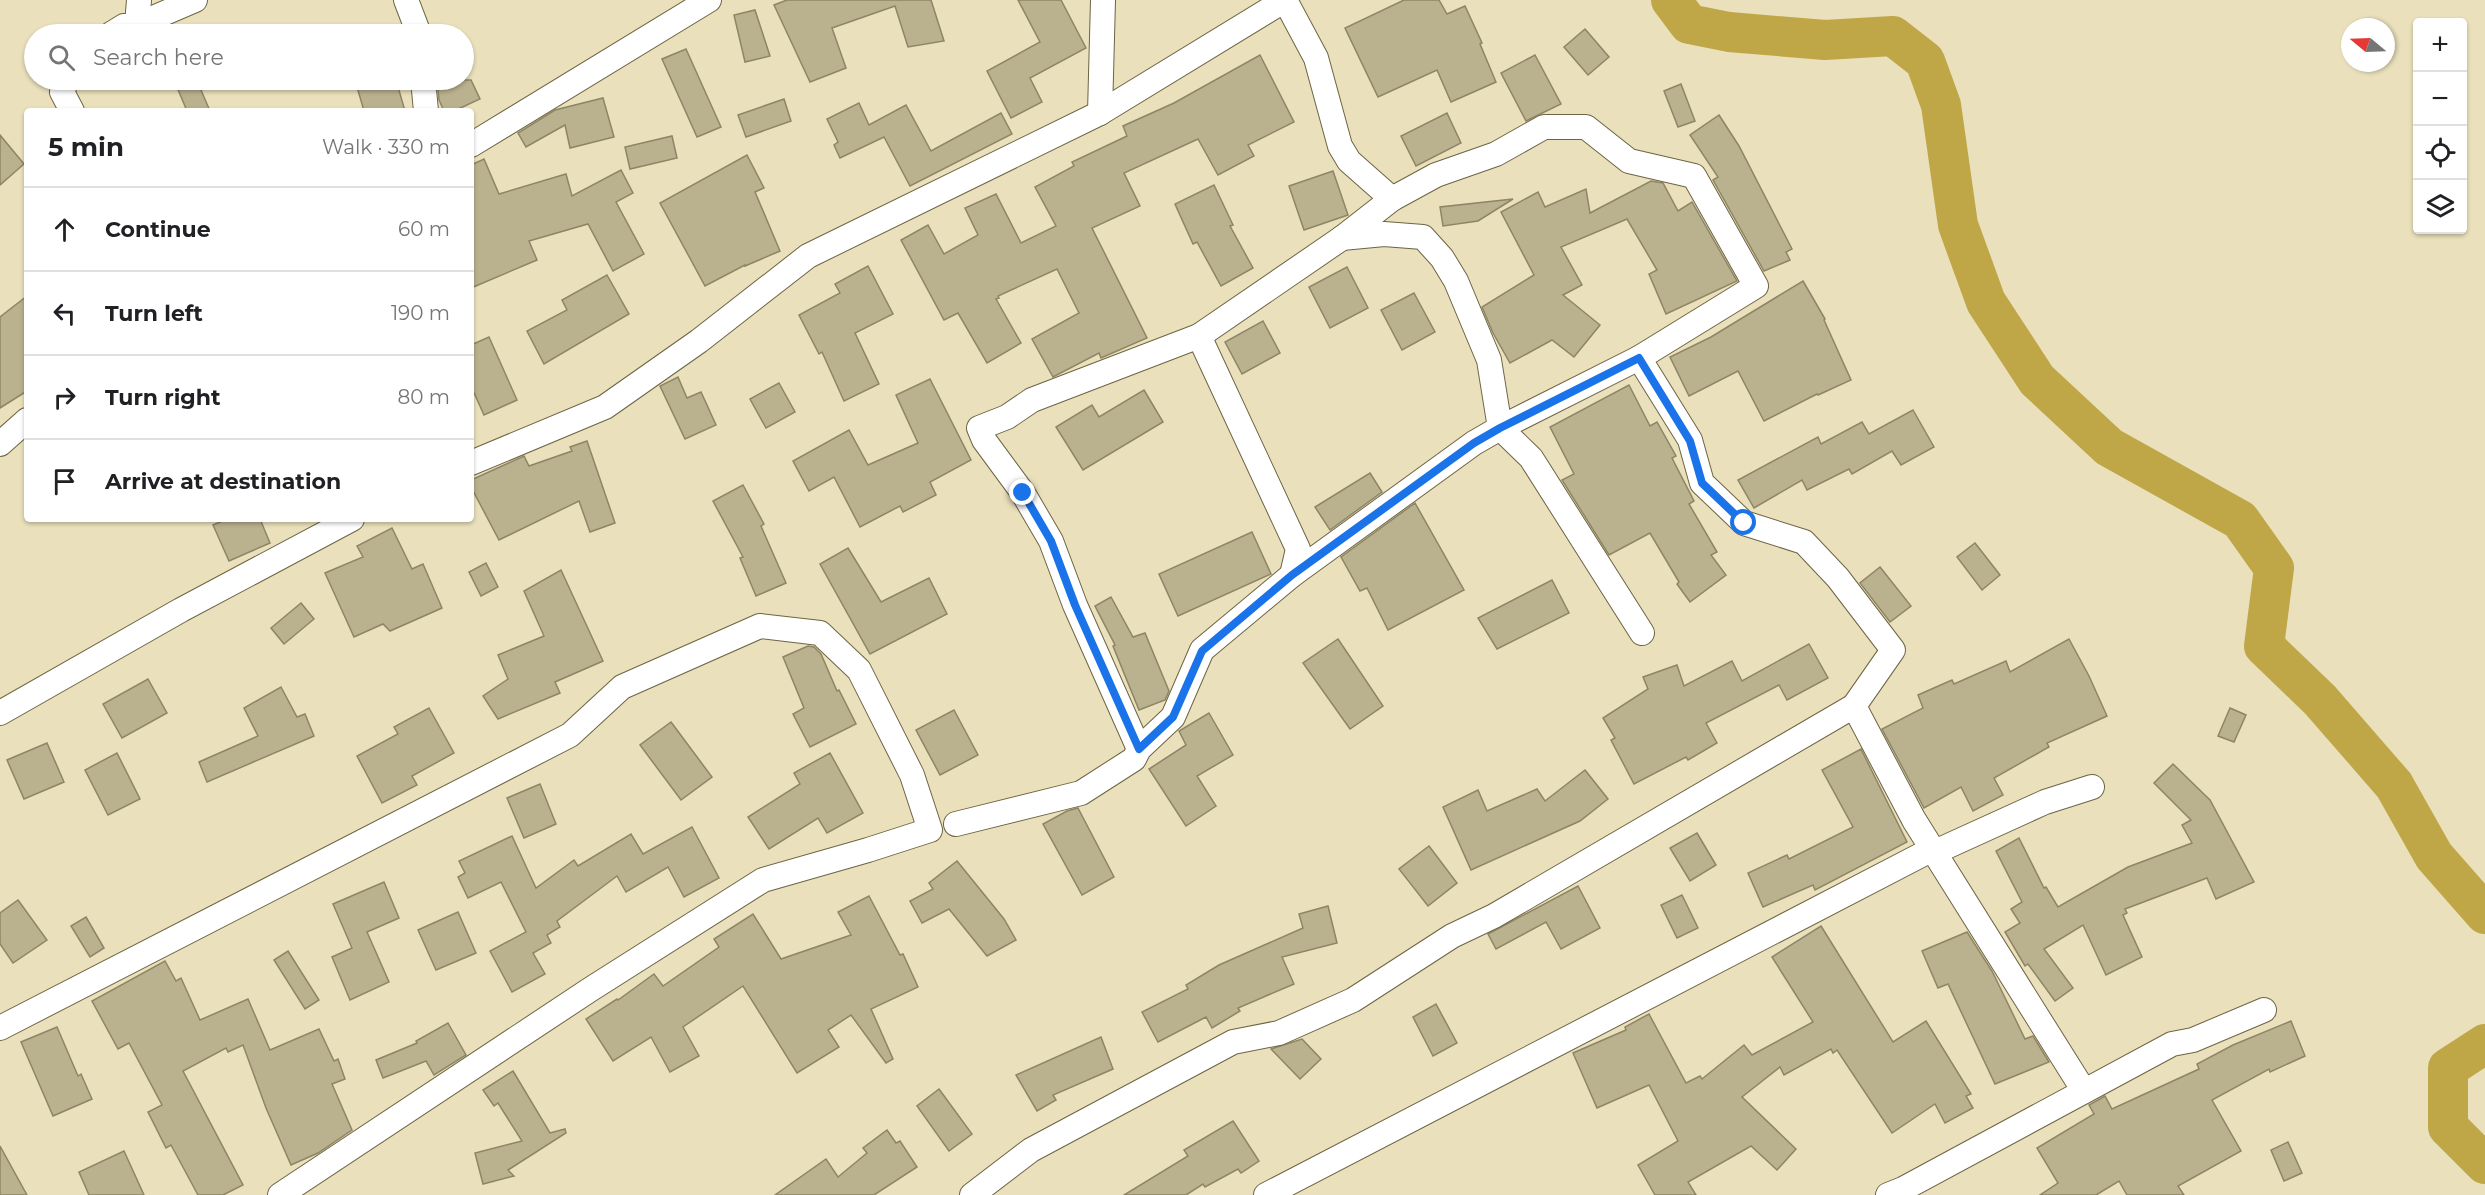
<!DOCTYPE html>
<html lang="en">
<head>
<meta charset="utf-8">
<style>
  :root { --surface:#fff; --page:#f2f2f2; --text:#202124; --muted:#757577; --line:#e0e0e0 }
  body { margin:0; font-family:Montserrat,sans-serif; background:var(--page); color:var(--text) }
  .controls { position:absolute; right:18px; top:18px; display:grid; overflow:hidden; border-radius:6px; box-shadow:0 2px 4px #0004 }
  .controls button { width:54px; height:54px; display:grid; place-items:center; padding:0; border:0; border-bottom:2px solid var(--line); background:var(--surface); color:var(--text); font:30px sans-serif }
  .compass { position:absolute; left:2341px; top:18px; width:54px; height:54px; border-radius:50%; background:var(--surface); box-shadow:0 2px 4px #0004; rotate:289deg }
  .stop { position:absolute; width:18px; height:18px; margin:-14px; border:4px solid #1a73e8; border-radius:50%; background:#fff }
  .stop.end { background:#1a73e8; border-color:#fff; box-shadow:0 2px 6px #0008 }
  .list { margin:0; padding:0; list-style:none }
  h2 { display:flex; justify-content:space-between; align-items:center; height:78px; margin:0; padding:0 24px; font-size:26px }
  h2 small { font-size:20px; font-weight:400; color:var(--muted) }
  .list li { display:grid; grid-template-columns:39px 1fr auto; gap:18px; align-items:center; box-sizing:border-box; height:84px; padding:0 24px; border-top:2px solid var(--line) }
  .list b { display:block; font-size:22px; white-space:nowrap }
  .list em { font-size:20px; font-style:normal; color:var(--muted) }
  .icon { flex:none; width:33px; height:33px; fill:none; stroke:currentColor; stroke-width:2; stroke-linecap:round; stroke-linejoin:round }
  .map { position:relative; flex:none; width:2485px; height:1195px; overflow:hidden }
  .search { position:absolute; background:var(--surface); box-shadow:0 2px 4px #0004; left:24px; top:24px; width:450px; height:66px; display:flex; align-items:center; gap:15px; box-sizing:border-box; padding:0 21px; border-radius:33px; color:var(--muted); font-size:22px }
  .panel { position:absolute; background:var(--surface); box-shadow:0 2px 4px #0004; left:24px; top:108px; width:450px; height:414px; border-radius:6px }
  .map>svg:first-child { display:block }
</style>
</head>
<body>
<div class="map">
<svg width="2485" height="1195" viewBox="0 0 2485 1195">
  <rect width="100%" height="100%" fill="#eae0bc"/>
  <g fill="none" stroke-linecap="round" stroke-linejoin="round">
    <g stroke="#bfa747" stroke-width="40">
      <path d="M 1671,0 L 1689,24 L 1729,32 L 1825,40 L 1893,36 L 1925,61 L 1941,105 L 1958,225 L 1986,302 L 2037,380 L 2109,447 L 2240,520 L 2274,568 L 2264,646 L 2320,700 L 2394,785 L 2434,856 L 2485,914"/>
      <path d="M 2485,1044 L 2448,1068 L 2448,1127 L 2485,1164"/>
    </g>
  </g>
  <g fill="#bab18e" stroke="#8e8564" stroke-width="1.5">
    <path d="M 787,0 L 931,0 L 944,41 L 908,47 L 895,6 L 832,28 L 846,68 L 810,82 L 774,5 Z"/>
    <path d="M 1018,0 L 1061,0 L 1086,48 L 1030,78 L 1042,102 L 1011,118 L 987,71 L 1040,42 Z"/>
    <path d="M 1404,0 L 1439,0 L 1447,14 L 1465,6 L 1482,43 L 1480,44 L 1496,82 L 1451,102 L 1437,70 L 1378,97 L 1345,28 Z"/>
    <path d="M 755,10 L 770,56 L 745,62 L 734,15 Z"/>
    <path d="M 1585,29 L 1609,57 L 1588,75 L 1564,47 Z"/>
    <path d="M 686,49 L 721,127 L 697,137 L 662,59 Z"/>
    <path d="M 1260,55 L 1294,122 L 1248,145 L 1254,156 L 1218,175 L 1198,139 L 1124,173 L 1140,206 L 1092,228 L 1147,338 L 1101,358 L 1099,353 L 1053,377 L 1032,339 L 1079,313 L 1057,269 L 998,296 L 999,298 L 996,299 L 1021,343 L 987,363 L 958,313 L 944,320 L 901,240 L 928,225 L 944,254 L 978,235 L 965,208 L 996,194 L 1021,243 L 1056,226 L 1035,187 L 1074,166 L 1072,162 L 1127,136 L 1123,126 L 1174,103 Z"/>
    <path d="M 1535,55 L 1561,104 L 1526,121 L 1501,73 Z"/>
    <path d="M 174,80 L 204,80 L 201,90 L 210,111 L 187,111 Z"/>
    <path d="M 355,80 L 396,80 L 405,111 L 364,111 Z"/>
    <path d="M 437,80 L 471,80 L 480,99 L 454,111 L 444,111 L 439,100 Z"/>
    <path d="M 1681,84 L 1695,121 L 1678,127 L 1664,91 Z"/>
    <path d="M 603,98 L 614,137 L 570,148 L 565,125 L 526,147 L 518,133 L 555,110 Z"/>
    <path d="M 784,99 L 791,121 L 746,137 L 738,115 Z"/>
    <path d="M 859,103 L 869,125 L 906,105 L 931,151 L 1001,113 L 1012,134 L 910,186 L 884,137 L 840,158 L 834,145 L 838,142 L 827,119 Z"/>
    <path d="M 1447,113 L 1461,143 L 1416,166 L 1401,136 Z"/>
    <path d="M 1719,115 L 1739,146 L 1792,249 L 1786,252 L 1790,260 L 1764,271 L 1713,180 L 1718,177 L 1690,135 Z"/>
    <path d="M 0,135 L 24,164 L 0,185 Z"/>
    <path d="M 672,136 L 677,158 L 630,169 L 625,147 Z"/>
    <path d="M 747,155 L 764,188 L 755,192 L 780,251 L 745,266 L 745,265 L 705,286 L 660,203 Z"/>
    <path d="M 484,159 L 499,194 L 566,174 L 572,196 L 621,170 L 633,193 L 616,202 L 644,254 L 613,271 L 588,224 L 529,241 L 537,260 L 471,288 L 471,165 Z"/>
    <path d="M 1333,171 L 1348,215 L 1304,230 L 1289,186 Z"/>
    <path d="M 1651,181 L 1663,183 L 1678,211 L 1692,202 L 1737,281 L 1666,314 L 1649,274 L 1657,270 L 1627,219 L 1561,247 L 1582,285 L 1563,295 L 1600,325 L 1574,357 L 1552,340 L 1510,363 L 1493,333 L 1482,307 L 1534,275 L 1501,212 L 1538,192 L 1545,207 L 1586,189 L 1590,213 Z"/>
    <path d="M 1214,185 L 1233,225 L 1230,226 L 1253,268 L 1221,286 L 1197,242 L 1193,244 L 1175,204 Z"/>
    <path d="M 1513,199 L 1478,221 L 1443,226 L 1440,207 Z"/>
    <path d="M 868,266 L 893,314 L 855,333 L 879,384 L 844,401 L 822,352 L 819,354 L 799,315 L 840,293 L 835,284 Z"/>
    <path d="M 1347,267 L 1368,308 L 1330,328 L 1309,287 Z"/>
    <path d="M 607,275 L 629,314 L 544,364 L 527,331 L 567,310 L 562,300 Z"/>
    <path d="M 1803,281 L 1825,319 L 1824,320 L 1851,380 L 1818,395 L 1817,394 L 1764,421 L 1738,371 L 1689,396 L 1670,357 L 1711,337 Z"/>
    <path d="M 1414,293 L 1435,332 L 1402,350 L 1381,310 Z"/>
    <path d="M 27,296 L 27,391 L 0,408 L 0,317 Z"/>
    <path d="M 1263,321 L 1280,353 L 1242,374 L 1225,342 Z"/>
    <path d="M 489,337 L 517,400 L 484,415 L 471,386 L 471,345 Z"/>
    <path d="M 678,377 L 687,398 L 701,392 L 716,425 L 685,439 L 660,386 Z"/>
    <path d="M 930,379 L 971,460 L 930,482 L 936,495 L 903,512 L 900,506 L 860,527 L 834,477 L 809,491 L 793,461 L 849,430 L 868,465 L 918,443 L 896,395 Z"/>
    <path d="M 779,383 L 795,412 L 766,428 L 750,399 Z"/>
    <path d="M 1629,385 L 1650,426 L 1657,422 L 1676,456 L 1672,458 L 1694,501 L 1689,504 L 1717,552 L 1711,555 L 1726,575 L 1690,602 L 1677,584 L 1679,582 L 1650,533 L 1609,555 L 1562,480 L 1574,474 L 1550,427 Z"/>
    <path d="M 1144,390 L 1163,422 L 1083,470 L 1056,427 L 1092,405 L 1099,417 Z"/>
    <path d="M 1913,410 L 1934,447 L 1901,465 L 1892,451 L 1852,474 L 1849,469 L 1807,490 L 1802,480 L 1754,508 L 1738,480 L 1818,437 L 1821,444 L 1862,422 L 1869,434 Z"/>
    <path d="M 587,441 L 615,523 L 590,532 L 579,501 L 499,540 L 471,487 L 471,480 L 524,456 L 529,466 L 572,451 L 570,447 Z"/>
    <path d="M 1370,473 L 1382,492 L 1330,530 L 1315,507 Z"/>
    <path d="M 743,485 L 764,524 L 761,526 L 786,583 L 756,596 L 740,558 L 743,557 L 713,501 Z"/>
    <path d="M 1415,503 L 1464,590 L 1388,630 L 1367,588 L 1360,591 L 1341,557 Z"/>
    <path d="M 227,519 L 260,519 L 270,543 L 229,561 L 213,525 Z"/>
    <path d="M 392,528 L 412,569 L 423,564 L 442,608 L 390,631 L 383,624 L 354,637 L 325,573 L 363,557 L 357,546 Z"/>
    <path d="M 1252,532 L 1271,574 L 1178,616 L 1159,574 Z"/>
    <path d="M 1975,543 L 2000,575 L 1982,590 L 1957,557 Z"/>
    <path d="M 848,548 L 881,602 L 929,578 L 947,614 L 870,654 L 820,564 Z"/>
    <path d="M 486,563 L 498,587 L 481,596 L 469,572 Z"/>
    <path d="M 1880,567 L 1911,606 L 1890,622 L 1860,583 Z"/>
    <path d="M 561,570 L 603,661 L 555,682 L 560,693 L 498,719 L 483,696 L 508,679 L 498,655 L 544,636 L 524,591 Z"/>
    <path d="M 1552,580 L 1569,613 L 1497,649 L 1478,618 Z"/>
    <path d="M 1111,597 L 1133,637 L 1145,633 L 1169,691 L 1165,700 L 1139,710 L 1113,646 L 1115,645 L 1095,606 Z"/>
    <path d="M 301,603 L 314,619 L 284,644 L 271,628 Z"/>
    <path d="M 1338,639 L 1383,706 L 1350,729 L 1303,663 Z"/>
    <path d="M 2069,639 L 2089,676 L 2107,716 L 2047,743 L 2049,747 L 1994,778 L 2003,795 L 1973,811 L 1961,787 L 1924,808 L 1882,729 L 1923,708 L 1918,695 L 1952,680 L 1954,684 L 2006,661 L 2010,672 Z"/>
    <path d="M 1809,644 L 1828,678 L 1787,700 L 1779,685 L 1706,723 L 1717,743 L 1688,760 L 1686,757 L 1634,784 L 1611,740 L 1615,738 L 1603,718 L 1648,689 L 1643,677 L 1677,665 L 1684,686 L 1732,661 L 1742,681 Z"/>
    <path d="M 808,646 L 814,647 L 821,654 L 837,691 L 839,690 L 856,724 L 810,747 L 793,714 L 804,708 L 783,657 Z"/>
    <path d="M 148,679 L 167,713 L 122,738 L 103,704 Z"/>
    <path d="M 281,687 L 297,717 L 305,714 L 314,736 L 207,782 L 199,762 L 258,736 L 244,708 Z"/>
    <path d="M 429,708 L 454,753 L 412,776 L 417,785 L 382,803 L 357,756 L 398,734 L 394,727 Z"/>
    <path d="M 2230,708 L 2246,715 L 2234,742 L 2218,736 Z"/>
    <path d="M 954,710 L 978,755 L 940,775 L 916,730 Z"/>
    <path d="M 1209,713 L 1233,755 L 1197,776 L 1216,806 L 1186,826 L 1149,769 L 1186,745 L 1179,731 Z"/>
    <path d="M 671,722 L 712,777 L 681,800 L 640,745 Z"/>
    <path d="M 47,743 L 64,782 L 24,799 L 7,760 Z"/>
    <path d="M 1861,749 L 1907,842 L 1815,890 L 1813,885 L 1763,907 L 1748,873 L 1787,855 L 1789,859 L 1853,827 L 1822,770 Z"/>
    <path d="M 117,753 L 140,799 L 108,815 L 85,770 Z"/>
    <path d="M 830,753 L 863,813 L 827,833 L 818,818 L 769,849 L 748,817 L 800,784 L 794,773 Z"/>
    <path d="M 2173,764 L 2210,800 L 2254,882 L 2216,899 L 2207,878 L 2125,909 L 2127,913 L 2123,915 L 2142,957 L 2106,975 L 2083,925 L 2044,949 L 2073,988 L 2055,1001 L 2028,964 L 2025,966 L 2005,932 L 2020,923 L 2011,909 L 2022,902 L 1996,851 L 2019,838 L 2044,888 L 2046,887 L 2058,907 L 2128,867 L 2192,843 L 2182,825 L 2191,820 L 2154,783 Z"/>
    <path d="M 1585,770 L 1608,799 L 1580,821 L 1471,870 L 1443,807 L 1478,790 L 1487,811 L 1537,789 L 1545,801 Z"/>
    <path d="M 540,784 L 556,824 L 524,838 L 507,798 Z"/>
    <path d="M 1078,808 L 1114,877 L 1082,895 L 1043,824 L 1067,811 Z"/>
    <path d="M 692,827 L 719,878 L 684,897 L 668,867 L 626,892 L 617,876 L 557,921 L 560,927 L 547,935 L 551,943 L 533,953 L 545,974 L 512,992 L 490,951 L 526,932 L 501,882 L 468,898 L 458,877 L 465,873 L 459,861 L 512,836 L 536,888 L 574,860 L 578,866 L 631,834 L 643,854 Z"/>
    <path d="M 1697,833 L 1716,865 L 1690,881 L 1670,848 Z"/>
    <path d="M 1429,846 L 1457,883 L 1428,906 L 1399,869 Z"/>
    <path d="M 957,861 L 1004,919 L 1016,940 L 987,956 L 949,909 L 922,923 L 910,901 L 933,889 L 929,883 Z"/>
    <path d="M 384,882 L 399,918 L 367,932 L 389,982 L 350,1000 L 332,957 L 352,948 L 333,904 Z"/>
    <path d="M 1578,886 L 1600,928 L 1561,949 L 1546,922 L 1496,949 L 1488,934 Z"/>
    <path d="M 1682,895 L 1698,928 L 1677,938 L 1661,905 Z"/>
    <path d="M 869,896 L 900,955 L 903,954 L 918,987 L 871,1009 L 893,1059 L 886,1063 L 851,1015 L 828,1030 L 839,1047 L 797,1073 L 743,986 L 683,1027 L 699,1056 L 670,1072 L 651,1037 L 613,1061 L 586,1019 L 617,999 L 618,1000 L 654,974 L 663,986 L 719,947 L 714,939 L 753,914 L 781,959 L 851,935 L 838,912 Z"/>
    <path d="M 18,900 L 47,940 L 13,963 L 0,944 L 0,913 Z"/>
    <path d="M 1328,906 L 1337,943 L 1282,957 L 1294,984 L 1238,1008 L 1240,1011 L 1212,1028 L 1206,1017 L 1158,1042 L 1142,1012 L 1188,989 L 1186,985 L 1219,965 L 1303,928 L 1299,914 Z"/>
    <path d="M 458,912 L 476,953 L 436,970 L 418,930 Z"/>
    <path d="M 86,917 L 104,948 L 90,957 L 71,926 Z"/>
    <path d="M 1821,926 L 1893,1042 L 1926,1021 L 1971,1094 L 1966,1096 L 1973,1108 L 1945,1123 L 1935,1104 L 1892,1133 L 1837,1050 L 1833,1053 L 1831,1049 L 1784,1075 L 1780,1067 L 1742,1097 L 1796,1149 L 1777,1170 L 1751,1146 L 1688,1182 L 1696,1195 L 1655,1195 L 1638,1165 L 1678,1141 L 1649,1085 L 1597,1108 L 1573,1053 L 1626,1030 L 1625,1027 L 1649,1014 L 1686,1083 L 1700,1076 L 1702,1079 L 1744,1045 L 1752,1055 L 1813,1022 L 1772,957 Z"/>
    <path d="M 1967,932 L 1992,971 L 2025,1039 L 2033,1036 L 2049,1062 L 1995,1084 L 1948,984 L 1938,988 L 1922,951 Z"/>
    <path d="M 288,951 L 319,1000 L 305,1009 L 274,960 Z"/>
    <path d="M 165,961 L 176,981 L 181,978 L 200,1020 L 248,999 L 270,1050 L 319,1029 L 334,1061 L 338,1059 L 345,1079 L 332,1084 L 352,1130 L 318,1153 L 291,1165 L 266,1108 L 243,1045 L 228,1052 L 226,1048 L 183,1071 L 243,1185 L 223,1195 L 198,1195 L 171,1145 L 166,1148 L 148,1112 L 162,1105 L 129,1043 L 118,1049 L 92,1001 Z"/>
    <path d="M 1436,1004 L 1457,1043 L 1433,1056 L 1413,1017 Z"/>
    <path d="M 2291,1021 L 2305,1056 L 2270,1072 L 2269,1069 L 2212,1100 L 2241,1151 L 2178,1186 L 2184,1195 L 2127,1195 L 2119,1181 L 2096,1195 L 2040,1195 L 2058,1183 L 2037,1148 L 2094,1114 L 2089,1105 L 2105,1096 L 2112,1109 L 2199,1069 L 2197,1064 L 2233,1045 Z"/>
    <path d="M 448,1023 L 466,1055 L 434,1075 L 426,1061 L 383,1078 L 376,1060 L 417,1043 L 416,1041 Z"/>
    <path d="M 57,1027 L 78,1076 L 81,1074 L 92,1099 L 53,1116 L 21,1042 Z"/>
    <path d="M 1101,1037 L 1113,1069 L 1053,1095 L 1056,1100 L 1037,1111 L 1016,1075 Z"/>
    <path d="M 1302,1039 L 1321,1059 L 1300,1079 L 1271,1049 Z"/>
    <path d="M 513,1071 L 550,1133 L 565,1129 L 566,1133 L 508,1170 L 514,1176 L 483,1184 L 475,1153 L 522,1141 L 498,1103 L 494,1106 L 483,1090 Z"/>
    <path d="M 939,1089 L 972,1134 L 949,1151 L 917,1106 Z"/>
    <path d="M 1233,1121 L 1259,1161 L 1241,1173 L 1238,1169 L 1205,1187 L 1203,1184 L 1186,1195 L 1124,1195 L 1188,1156 L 1184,1150 Z"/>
    <path d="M 887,1130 L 896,1143 L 900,1141 L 917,1167 L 874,1195 L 775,1195 L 826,1159 L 838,1177 L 867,1153 L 863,1148 Z"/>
    <path d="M 2288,1142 L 2302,1173 L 2284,1181 L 2271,1150 Z"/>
    <path d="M 0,1146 L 27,1195 L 0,1195 Z"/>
    <path d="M 124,1151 L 144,1195 L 89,1195 L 79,1172 Z"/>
  </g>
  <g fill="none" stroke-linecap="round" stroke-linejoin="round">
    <g stroke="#6c6443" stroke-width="26">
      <g id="street">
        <path d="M 406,0 L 419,34"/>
        <path d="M 1285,0 L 1316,58 L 1340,146 L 1349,161 L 1392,199"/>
        <path d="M 137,25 L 195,0"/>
        <path d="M 111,34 L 124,26 L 137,25 L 139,0"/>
        <path d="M 67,80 L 62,92 L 72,111"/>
        <path d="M 423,80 L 426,111"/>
        <path d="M 1100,113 L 1103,0"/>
        <path d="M 471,145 L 709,0"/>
        <path d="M 1342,238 L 1384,234 L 1423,237 L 1442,258 L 1456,281 L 1489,360 L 1500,428 L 1531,458 L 1642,633"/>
        <path d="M 1199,336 L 1298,549 L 1292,575 L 1474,443 L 1500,428 L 1639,358 L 1690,440 L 1702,483 L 1744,523 L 1804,542 L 1838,578 L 1893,650 L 1854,706"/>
        <path d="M 0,444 L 27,420"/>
        <path d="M 471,463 L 605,407 L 699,341 L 808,256 L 1100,113 L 1285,0"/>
        <path d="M 0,713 L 181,610 L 352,519"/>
        <path d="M 1139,749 L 1075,605 L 1051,541 L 1023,493 L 984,440 L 979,428 L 1007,417 L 1032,400 L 1199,336 L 1342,238 L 1392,199 L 1436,175 L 1496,154 L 1544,127 L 1586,127 L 1629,161 L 1694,176 L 1756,286 L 1639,358"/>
        <path d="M 956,824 L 1081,793 L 1134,759 L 1139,749 L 1173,717 L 1202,650 L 1292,575"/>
        <path d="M 0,1028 L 570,735 L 622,687 L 760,626 L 820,633 L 859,670 L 912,775 L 930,830 L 868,850 L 763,880 L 591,989 L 280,1195"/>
        <path d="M 972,1195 L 1031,1150 L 1233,1042 L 1279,1033 L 1353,1000 L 1452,936 L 1494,916 L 1854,706 L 1914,820 L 2084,1091"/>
        <path d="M 1266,1195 L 1923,854 L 1935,852 L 2045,802 L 2092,787"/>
        <path d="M 1888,1195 L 1903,1189 L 2172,1044 L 2193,1040 L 2264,1010"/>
      </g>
    </g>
    <use href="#street" stroke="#fff" stroke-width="24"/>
  </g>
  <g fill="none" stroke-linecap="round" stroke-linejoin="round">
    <path stroke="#1a73e8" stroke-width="8" d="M 1023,493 L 1051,541 L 1075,605 L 1139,749 L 1173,717 L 1202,651 L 1292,575 L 1474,443 L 1500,428 L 1639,358 L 1690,441 L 1702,483 L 1744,523"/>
  </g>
</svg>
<div class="controls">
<button>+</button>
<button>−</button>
<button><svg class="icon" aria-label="locate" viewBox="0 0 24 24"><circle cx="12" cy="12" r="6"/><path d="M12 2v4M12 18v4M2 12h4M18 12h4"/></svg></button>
<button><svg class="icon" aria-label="layers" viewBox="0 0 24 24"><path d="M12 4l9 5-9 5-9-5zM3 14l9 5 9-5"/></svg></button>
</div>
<svg class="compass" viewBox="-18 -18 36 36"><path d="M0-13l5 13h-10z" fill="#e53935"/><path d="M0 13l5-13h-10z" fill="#757577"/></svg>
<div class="stop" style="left:1744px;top:523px"></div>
<div class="stop end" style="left:1023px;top:493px"></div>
<div class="search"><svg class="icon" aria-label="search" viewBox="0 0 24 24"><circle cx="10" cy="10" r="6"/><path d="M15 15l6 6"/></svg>Search here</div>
<section class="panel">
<h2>5 min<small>Walk · 330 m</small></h2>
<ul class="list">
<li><svg class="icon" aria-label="ahead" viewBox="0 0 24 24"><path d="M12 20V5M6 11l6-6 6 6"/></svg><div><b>Continue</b></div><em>60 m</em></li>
<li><svg class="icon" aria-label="left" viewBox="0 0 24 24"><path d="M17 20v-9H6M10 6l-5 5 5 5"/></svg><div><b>Turn left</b></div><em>190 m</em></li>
<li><svg class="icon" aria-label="right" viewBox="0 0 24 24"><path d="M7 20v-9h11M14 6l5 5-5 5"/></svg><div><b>Turn right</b></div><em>80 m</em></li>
<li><svg class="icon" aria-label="arrive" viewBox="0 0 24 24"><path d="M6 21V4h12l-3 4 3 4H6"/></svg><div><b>Arrive at destination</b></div></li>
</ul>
</section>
</div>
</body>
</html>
